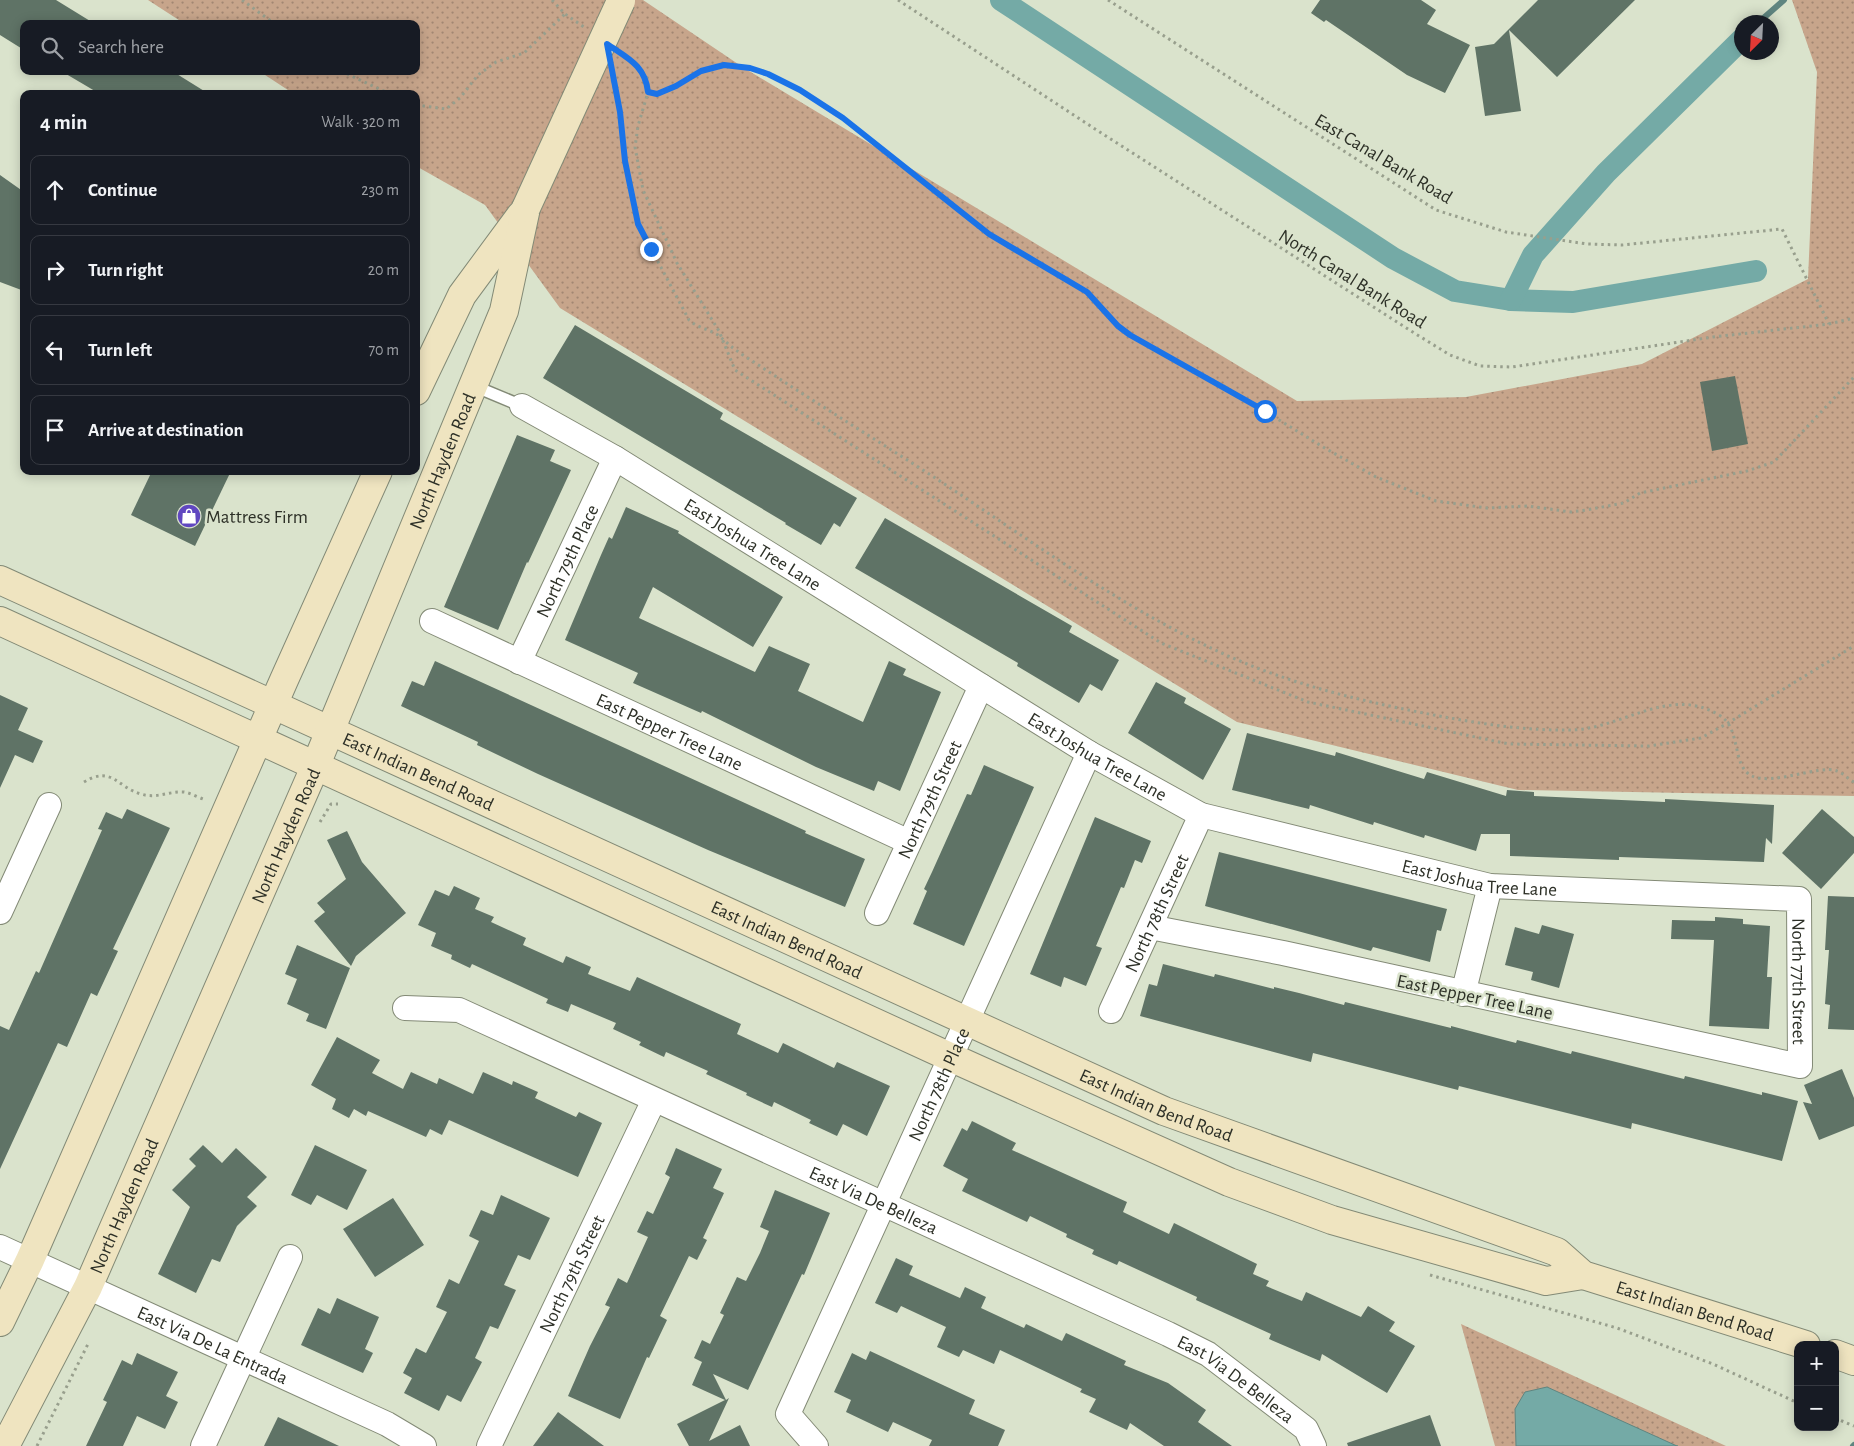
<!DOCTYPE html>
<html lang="en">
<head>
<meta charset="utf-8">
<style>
  :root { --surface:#171b24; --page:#242831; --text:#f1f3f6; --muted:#9ea1a6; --line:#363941 }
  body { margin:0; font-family:"Alegreya Sans",sans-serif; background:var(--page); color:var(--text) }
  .controls { position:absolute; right:15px; bottom:15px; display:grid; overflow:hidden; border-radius:10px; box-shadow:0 2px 12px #0003 }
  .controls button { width:45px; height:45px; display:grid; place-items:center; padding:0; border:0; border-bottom:1px solid var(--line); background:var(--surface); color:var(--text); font:25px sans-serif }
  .compass { position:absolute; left:1734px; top:15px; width:45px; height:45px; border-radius:50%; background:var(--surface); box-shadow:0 2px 12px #0003; rotate:204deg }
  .stop { position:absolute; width:15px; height:15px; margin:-11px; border:4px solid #1a73e8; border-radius:50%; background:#fff }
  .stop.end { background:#1a73e8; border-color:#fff; box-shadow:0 1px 5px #0008 }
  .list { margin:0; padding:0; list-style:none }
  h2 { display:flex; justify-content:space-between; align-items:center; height:65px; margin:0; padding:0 20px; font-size:21px }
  h2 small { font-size:16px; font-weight:400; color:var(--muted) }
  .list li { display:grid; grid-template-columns:32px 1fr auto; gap:15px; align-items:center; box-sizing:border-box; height:70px; margin:0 10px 10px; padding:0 10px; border:1px solid var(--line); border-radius:10px }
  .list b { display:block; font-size:19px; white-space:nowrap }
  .list em { font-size:16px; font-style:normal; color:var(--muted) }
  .icon { flex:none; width:28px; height:28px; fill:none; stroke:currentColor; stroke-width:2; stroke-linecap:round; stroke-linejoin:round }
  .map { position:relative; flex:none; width:1854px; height:1446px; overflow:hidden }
  .search { position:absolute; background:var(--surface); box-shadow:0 2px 12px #0003; left:20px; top:20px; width:400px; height:55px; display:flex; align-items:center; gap:12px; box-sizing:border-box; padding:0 18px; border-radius:10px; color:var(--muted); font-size:19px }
  .panel { position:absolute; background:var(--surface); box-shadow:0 2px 12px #0003; left:20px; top:90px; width:400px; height:385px; border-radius:10px }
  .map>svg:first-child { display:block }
</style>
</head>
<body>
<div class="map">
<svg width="1854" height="1446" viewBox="0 0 1854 1446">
  <defs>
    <pattern id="grass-dots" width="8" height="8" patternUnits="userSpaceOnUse" patternTransform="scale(1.25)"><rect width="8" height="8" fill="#c7a58b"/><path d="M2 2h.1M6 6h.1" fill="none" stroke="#a28772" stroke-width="1.8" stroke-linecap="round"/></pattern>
  </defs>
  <rect width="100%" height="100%" fill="#dae3cc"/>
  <g fill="url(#grass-dots)">
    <path d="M 148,0 L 643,0 L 744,68 L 1297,401 L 1466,397 L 1642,364 L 1808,279 L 1817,72 L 1792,0 L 1854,0 L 1854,796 L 1518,790 L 1237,722 L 560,308 L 485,205 L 416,166 L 416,94 L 294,94 L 259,71 L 416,71 L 416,24 L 185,24 Z"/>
    <path d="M 1461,1324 L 1726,1446 L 1495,1446 Z"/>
  </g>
  <path fill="#74aaa6" stroke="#5f8580" d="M 1547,1387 L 1677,1446 L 1678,1446 L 1516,1446 L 1515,1409 L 1525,1392 Z"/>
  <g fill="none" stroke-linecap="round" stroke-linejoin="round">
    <g stroke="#5f8580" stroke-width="6">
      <path d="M 1759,22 L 1784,0"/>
      <path d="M 1853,1446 L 1854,1445"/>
    </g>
    <g stroke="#74aaa6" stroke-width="22">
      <path d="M 1001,0 L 1393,258 L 1455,291 L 1511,300 L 1573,302 L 1756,271"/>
      <path d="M 1511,300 L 1533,255 L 1606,173 L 1742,39"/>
    </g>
  </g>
  <g fill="#5f7366">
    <path d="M 0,0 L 56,0 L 95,24 L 24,24 L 24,50 L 0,35 Z"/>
    <path d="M 1320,0 L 1421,0 L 1436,10 L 1427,24 L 1470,45 L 1445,93 L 1407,75 L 1326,20 L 1324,22 L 1311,13 Z"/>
    <path d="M 1538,0 L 1635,0 L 1557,77 L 1509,30 L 1521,111 L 1485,116 L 1475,47 L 1494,44 Z"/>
    <path d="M 61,71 L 172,71 L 209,94 L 100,94 Z"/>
    <path d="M 0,175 L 24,192 L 24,291 L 0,282 Z"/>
    <path d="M 575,325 L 723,413 L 720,419 L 857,498 L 840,527 L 834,523 L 821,545 L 785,524 L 786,523 L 543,378 Z"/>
    <path d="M 1735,376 L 1748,444 L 1712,451 L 1700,382 Z"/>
    <path d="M 517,435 L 555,450 L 550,461 L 571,470 L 528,563 L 527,562 L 498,630 L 444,607 Z"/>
    <path d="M 152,471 L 231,471 L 195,546 L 131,515 Z"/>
    <path d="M 626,507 L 679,531 L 678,533 L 783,597 L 753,647 L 653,587 L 639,618 L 755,672 L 769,646 L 810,664 L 798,691 L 863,722 L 889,661 L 906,669 L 903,675 L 941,692 L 900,791 L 878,781 L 874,791 L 816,767 L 702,711 L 701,713 L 633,683 L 638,673 L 565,640 L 601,555 L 609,537 L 612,539 Z"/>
    <path d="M 885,518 L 1072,626 L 1069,632 L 1119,660 L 1102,691 L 1090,684 L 1079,703 L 1017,666 L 1018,663 L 855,568 Z"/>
    <path d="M 435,661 L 806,831 L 805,833 L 865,859 L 845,907 L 708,850 L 538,774 L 477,745 L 478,742 L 401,706 L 412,681 L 424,686 Z"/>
    <path d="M 1156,682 L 1186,698 L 1184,703 L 1231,729 L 1203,780 L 1128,733 Z"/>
    <path d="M 0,695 L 28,708 L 18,730 L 43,741 L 33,763 L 15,755 L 0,788 Z"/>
    <path d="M 1247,733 L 1335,756 L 1336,752 L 1424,779 L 1427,772 L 1506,796 L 1507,790 L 1534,792 L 1534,796 L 1665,802 L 1665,799 L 1774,805 L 1772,844 L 1766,838 L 1764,862 L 1619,857 L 1619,860 L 1510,856 L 1510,834 L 1481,834 L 1476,851 L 1425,835 L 1424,838 L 1374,822 L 1373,825 L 1310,805 L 1309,809 L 1232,790 Z"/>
    <path d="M 984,765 L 1034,787 L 964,946 L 913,924 L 927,891 L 924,889 L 932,872 L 967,794 L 971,795 Z"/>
    <path d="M 127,809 L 170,828 L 113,949 L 118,951 L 97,996 L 91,993 L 67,1047 L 58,1043 L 0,1169 L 0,1026 L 9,1030 L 36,971 L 39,973 L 102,830 L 98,829 L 106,812 L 122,819 Z"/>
    <path d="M 1822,809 L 1854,837 L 1854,853 L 1821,889 L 1782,853 Z"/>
    <path d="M 1095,817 L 1151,841 L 1142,863 L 1135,860 L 1124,888 L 1121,887 L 1096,946 L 1102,948 L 1086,986 L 1064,977 L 1061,987 L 1030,974 Z"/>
    <path d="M 347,831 L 362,862 L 406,913 L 356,956 L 351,966 L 314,921 L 325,912 L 317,903 L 346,879 L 327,840 Z"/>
    <path d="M 1219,852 L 1447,909 L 1441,931 L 1437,930 L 1430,962 L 1373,947 L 1371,951 L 1205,906 Z"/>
    <path d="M 454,886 L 480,898 L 475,909 L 494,917 L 491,922 L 526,938 L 523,945 L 563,963 L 566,956 L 591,967 L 588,974 L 630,991 L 637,977 L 741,1024 L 737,1034 L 778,1053 L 783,1043 L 834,1068 L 837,1062 L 890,1086 L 867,1136 L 843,1124 L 837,1136 L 809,1123 L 811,1120 L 774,1102 L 772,1107 L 746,1095 L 747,1093 L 706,1074 L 708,1071 L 666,1052 L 664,1057 L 639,1045 L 641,1042 L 613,1029 L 616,1023 L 571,1004 L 568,1012 L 546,1003 L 548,999 L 472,964 L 470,968 L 451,959 L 452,955 L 431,946 L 436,933 L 418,925 L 435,890 L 449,896 Z"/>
    <path d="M 1828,896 L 1854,897 L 1854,1030 L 1828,1029 L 1830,1005 L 1825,1004 L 1829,950 L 1825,950 Z"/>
    <path d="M 1715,917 L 1743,919 L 1743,924 L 1770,926 L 1767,977 L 1772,977 L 1769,1029 L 1709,1026 L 1714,940 L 1671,939 L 1672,920 L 1715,921 Z"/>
    <path d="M 1542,925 L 1574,934 L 1559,988 L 1531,980 L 1533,972 L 1505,965 L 1515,927 L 1539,934 Z"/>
    <path d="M 297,945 L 350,968 L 326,1029 L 306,1021 L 309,1014 L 287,1004 L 297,979 L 285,974 Z"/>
    <path d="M 1163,964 L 1214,977 L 1215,974 L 1274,989 L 1274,987 L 1299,993 L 1344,1005 L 1345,1002 L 1451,1028 L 1451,1026 L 1516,1043 L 1517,1040 L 1571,1054 L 1572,1051 L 1684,1079 L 1685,1076 L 1762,1095 L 1762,1092 L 1798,1101 L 1782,1161 L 1632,1123 L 1631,1129 L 1459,1086 L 1458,1090 L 1313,1053 L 1311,1062 L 1140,1016 L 1149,984 L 1157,986 Z"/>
    <path d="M 337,1037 L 380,1060 L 372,1073 L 403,1089 L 411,1072 L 437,1084 L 439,1078 L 473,1094 L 483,1072 L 512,1085 L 513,1081 L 538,1092 L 535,1098 L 576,1117 L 579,1112 L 602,1123 L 578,1177 L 449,1120 L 442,1135 L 430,1129 L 426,1137 L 368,1111 L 366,1116 L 354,1109 L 349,1118 L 332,1109 L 336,1099 L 311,1085 Z"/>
    <path d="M 1842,1069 L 1854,1098 L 1854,1126 L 1819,1140 L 1803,1102 L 1812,1104 L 1804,1085 Z"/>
    <path d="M 972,1121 L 1016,1143 L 1012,1150 L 1127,1202 L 1123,1212 L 1169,1234 L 1174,1223 L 1257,1264 L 1253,1274 L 1269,1281 L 1266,1286 L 1302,1301 L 1306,1292 L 1361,1317 L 1368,1306 L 1395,1322 L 1389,1331 L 1415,1346 L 1387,1393 L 1322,1354 L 1320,1361 L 1269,1339 L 1271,1334 L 1196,1300 L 1197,1297 L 1119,1261 L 1117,1265 L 1092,1254 L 1094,1250 L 1066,1237 L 1067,1234 L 1030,1216 L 1027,1222 L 962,1191 L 968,1179 L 943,1166 L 962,1128 L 967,1131 Z"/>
    <path d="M 203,1145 L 222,1163 L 236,1148 L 267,1177 L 247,1197 L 257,1206 L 237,1226 L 220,1262 L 212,1259 L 196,1293 L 158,1274 L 190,1207 L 172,1190 L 196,1166 L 189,1159 Z"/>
    <path d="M 315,1145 L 367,1170 L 347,1210 L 317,1195 L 311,1205 L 291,1195 Z"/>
    <path d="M 676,1148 L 722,1169 L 713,1188 L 724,1193 L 703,1238 L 707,1240 L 697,1260 L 689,1256 L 660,1316 L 667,1320 L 649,1358 L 647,1357 L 620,1419 L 568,1396 L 590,1346 L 610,1307 L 605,1305 L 618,1278 L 627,1283 L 648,1237 L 637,1232 L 647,1211 L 653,1214 L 670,1177 L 665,1174 Z"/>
    <path d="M 775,1190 L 830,1213 L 804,1275 L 802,1274 L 748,1390 L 713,1374 L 726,1400 L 729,1398 L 709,1441 L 740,1425 L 750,1446 L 689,1446 L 677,1424 L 725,1400 L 692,1385 L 702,1362 L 694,1358 L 702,1340 L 710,1344 L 724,1315 L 720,1313 L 737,1277 L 746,1281 L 760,1253 L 769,1231 L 760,1227 Z"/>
    <path d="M 501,1195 L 550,1218 L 530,1260 L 518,1255 L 504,1285 L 516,1290 L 498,1329 L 490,1326 L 475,1358 L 482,1362 L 461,1402 L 447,1395 L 439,1411 L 404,1393 L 412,1378 L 403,1373 L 416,1348 L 426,1353 L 447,1312 L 436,1307 L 449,1279 L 459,1284 L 479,1241 L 469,1236 L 481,1210 L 493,1215 Z"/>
    <path d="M 393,1198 L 424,1245 L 375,1277 L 343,1229 Z"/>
    <path d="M 896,1258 L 913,1266 L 909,1275 L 960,1298 L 965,1287 L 986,1297 L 981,1308 L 1024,1328 L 1026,1324 L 1062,1341 L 1066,1333 L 1126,1361 L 1124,1365 L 1168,1383 L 1206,1410 L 1198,1422 L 1232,1446 L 1164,1446 L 1130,1423 L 1127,1430 L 1089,1412 L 1096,1399 L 1080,1392 L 1082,1389 L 1000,1350 L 994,1364 L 963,1350 L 959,1357 L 937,1347 L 946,1327 L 901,1306 L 897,1313 L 875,1303 Z"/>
    <path d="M 337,1298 L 379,1317 L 365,1349 L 373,1353 L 363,1373 L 301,1345 L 318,1308 L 330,1314 Z"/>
    <path d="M 870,1351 L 975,1400 L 969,1414 L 1005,1430 L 998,1446 L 929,1446 L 932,1440 L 893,1422 L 888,1432 L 846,1412 L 851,1400 L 834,1392 L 852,1353 L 866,1360 Z"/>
    <path d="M 137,1353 L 178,1372 L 166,1396 L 178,1402 L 165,1429 L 137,1416 L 123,1446 L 86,1446 L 107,1402 L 103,1400 L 122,1360 L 132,1365 Z"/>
    <path d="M 558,1412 L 604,1446 L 533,1446 Z"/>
    <path d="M 1430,1415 L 1441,1446 L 1348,1446 L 1347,1443 Z"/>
    <path d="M 278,1417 L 339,1446 L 264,1446 Z"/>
  </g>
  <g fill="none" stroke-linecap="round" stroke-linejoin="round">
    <g stroke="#838a76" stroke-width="14">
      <path id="lane" d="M 474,386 L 522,406"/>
    </g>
    <g stroke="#838a76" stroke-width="26">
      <g id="street">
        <path id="s1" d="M 522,406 L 615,458 L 1089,753 L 1201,815 L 1490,886 L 1799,899 L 1800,1066 L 1283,953 L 1150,927"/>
        <path id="s2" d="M 432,621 L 909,842"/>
        <path id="s3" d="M 519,662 L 615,458"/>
        <path d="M 0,912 L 49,805"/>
        <path id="s4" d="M 877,913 L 981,686"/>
        <path d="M 1463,994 L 1490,886"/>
        <path id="s5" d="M 405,1008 L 459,1010 L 1168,1334 L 1208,1354 L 1306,1429 L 1314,1446"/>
        <path id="s6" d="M 1111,1011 L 1201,815"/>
        <path id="s7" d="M 0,1247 L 387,1424 L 424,1446"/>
        <path d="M 203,1446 L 290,1257"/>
        <path id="s8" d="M 489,1446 L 654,1100"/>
        <path id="s9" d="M 816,1446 L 788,1414 L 1089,753"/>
      </g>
    </g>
    <g stroke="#838a76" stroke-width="30">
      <g id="secondary">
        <path d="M 416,391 L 462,295 L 521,215"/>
        <path id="s10" d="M 0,580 L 1164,1111 L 1557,1252 L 1583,1275 L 1806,1345"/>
        <path d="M 0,621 L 950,1057 L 1229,1182 L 1332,1220 L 1546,1281 L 1583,1275"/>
        <path d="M 0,1322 L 30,1260 L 284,680 L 378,471"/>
        <path d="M 1835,1354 L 1854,1361"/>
        <path id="s11" d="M 5,1446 L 88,1287 L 315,767 L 504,311 L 526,208"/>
      </g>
    </g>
    <g stroke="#989f8d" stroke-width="3" stroke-dasharray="2.5 4" stroke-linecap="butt">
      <path d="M 242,0 L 275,24"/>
      <path d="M 552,0 L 565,14 L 584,27"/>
      <path d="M 898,0 L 1092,127 L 1411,331 L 1450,355 L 1480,366 L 1512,367 L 1713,337 L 1829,324 L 1854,318"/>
      <path d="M 1108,0 L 1436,210 L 1506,232 L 1587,244 L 1622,245 L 1782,229 L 1829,324"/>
      <path d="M 623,55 L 639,67 L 647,78 L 648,92 L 638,126 L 635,147 L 643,190 L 677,263 L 719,331 L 735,370 L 1161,643 L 1308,702 L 1509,744 L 1649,746 L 1701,738 L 1728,723 L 1854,646"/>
      <path d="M 341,71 L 390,94"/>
      <path d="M 612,80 L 620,112 L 625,161 L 638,224 L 689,320 C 698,328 708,329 718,335 C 723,339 728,344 733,348 C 745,357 759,365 772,374 C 818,404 865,433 912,463 C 1022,533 1126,614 1247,664 C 1309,689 1375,704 1439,716 C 1482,724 1528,731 1571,730 C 1622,729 1669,685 1719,715 C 1742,728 1731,766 1752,776 C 1773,786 1821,764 1837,771 C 1843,773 1848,779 1854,782"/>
      <path d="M 648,92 L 657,94 L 676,86 L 701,71 L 724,65 L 749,68 L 768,74 L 800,90 L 843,118 L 989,234 L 1087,292 L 1118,326 L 1130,335 L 1224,386 L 1323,447 L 1376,477 L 1436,501 L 1487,508 L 1528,506 L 1571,512 L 1586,510 L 1624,503 L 1640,493 L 1747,471 L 1774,462 L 1854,377"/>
      <path d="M 416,105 L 446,109 L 460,98 L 478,75 L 496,62 L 524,53 L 565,14"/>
      <path d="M 84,782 C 112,765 118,788 141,794 C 156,799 169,791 184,792 C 191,793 199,798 206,800"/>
      <path d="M 320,822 L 331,804 L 338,804"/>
      <path d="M 1430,1275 L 1617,1328 L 1713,1364 L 1798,1403"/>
      <path d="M 1835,1418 L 1854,1426"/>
      <path d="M 37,1446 L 88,1344"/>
    </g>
    <use href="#lane" stroke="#fff" stroke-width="11"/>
    <use href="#street" stroke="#fff" stroke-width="24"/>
    <use href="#secondary" stroke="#efe4c0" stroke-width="28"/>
    <g stroke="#838a76" stroke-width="30" stroke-linecap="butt">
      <path id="secondary-bridge" d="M 526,208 L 621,1"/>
    </g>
    <use href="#secondary-bridge" stroke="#efe4c0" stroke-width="28"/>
  </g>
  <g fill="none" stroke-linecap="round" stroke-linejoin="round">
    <path stroke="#1a73e8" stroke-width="6" d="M 651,249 L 638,224 L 625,161 L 620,112 L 607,44 C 627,58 645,65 648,92 L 657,94 L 676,86 L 701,71 L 724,65 L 750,68 L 768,74 L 800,90 L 843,118 L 989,234 L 1087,292 L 1118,326 L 1130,335 L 1265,411"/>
  </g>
  <defs>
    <g id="shop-disc" transform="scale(1.25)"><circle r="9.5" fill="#6047c0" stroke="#dae3cc"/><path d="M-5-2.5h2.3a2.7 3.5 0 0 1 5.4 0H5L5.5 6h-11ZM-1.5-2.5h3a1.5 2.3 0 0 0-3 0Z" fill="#fff"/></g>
  </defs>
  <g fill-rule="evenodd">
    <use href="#shop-disc" x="189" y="516"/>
  </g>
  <g text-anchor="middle" stroke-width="5" stroke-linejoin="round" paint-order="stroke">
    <g font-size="19" fill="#2d3027" stroke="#dae3cc">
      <text transform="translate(1384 158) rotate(31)" y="7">East Canal Bank Road</text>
      <text transform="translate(1353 278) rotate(32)" y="7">North Canal Bank Road</text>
      <text dy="7" stroke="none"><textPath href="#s11" startOffset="1078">North Hayden Road</textPath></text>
      <text dy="7" stroke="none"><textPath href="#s1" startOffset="269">East Joshua Tree Lane</textPath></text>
      <text dy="7" stroke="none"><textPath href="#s3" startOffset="112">North 79th Place</textPath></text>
      <text dy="7" stroke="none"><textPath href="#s2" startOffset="262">East Pepper Tree Lane</textPath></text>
      <text dy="7" stroke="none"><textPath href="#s1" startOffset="674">East Joshua Tree Lane</textPath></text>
      <text dy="7" stroke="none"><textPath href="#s10" startOffset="460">East Indian Bend Road</textPath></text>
      <text dy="7" stroke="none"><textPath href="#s4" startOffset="125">North 79th Street</textPath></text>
      <text dy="7" stroke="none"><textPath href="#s11" startOffset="672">North Hayden Road</textPath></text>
      <text dy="7" stroke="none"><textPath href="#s1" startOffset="1079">East Joshua Tree Lane</textPath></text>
      <text dy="7" stroke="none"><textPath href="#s6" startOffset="108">North 78th Street</textPath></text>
      <text dy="7" stroke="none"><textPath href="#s10" startOffset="865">East Indian Bend Road</textPath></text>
      <text dy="7" stroke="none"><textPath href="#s1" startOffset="1482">North 77th Street</textPath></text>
      <text transform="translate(1475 996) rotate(12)" y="7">East Pepper Tree Lane</text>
      <text dy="7" stroke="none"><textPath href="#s9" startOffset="405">North 78th Place</textPath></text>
      <text dy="7" stroke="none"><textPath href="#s10" startOffset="1270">East Indian Bend Road</textPath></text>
      <text dy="7" stroke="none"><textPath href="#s5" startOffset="510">East Via De Belleza</textPath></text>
      <text dy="7" stroke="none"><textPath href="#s11" startOffset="268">North Hayden Road</textPath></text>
      <text dy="7" stroke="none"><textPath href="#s8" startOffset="191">North 79th Street</textPath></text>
      <text dy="7" stroke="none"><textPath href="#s10" startOffset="1849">East Indian Bend Road</textPath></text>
      <text dy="7" stroke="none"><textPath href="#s7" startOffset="234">East Via De La Entrada</textPath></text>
      <text dy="7" stroke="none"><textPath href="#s5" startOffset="915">East Via De Belleza</textPath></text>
    </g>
    <g font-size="19" fill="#2d3027" stroke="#dae3cc" text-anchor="start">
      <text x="206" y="523">Mattress Firm</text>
    </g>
  </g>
</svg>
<div class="controls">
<button>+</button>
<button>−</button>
</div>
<svg class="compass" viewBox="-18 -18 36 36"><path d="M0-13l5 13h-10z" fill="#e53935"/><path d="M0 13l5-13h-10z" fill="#9ea1a6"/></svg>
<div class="stop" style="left:1265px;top:411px"></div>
<div class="stop end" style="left:651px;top:249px"></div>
<div class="search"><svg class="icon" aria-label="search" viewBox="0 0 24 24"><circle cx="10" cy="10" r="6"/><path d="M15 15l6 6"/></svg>Search here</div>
<section class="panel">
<h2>4 min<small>Walk · 320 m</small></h2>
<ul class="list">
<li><svg class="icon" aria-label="ahead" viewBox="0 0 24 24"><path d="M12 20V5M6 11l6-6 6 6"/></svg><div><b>Continue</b></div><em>230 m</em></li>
<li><svg class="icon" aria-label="right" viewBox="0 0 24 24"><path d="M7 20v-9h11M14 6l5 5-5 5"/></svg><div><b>Turn right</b></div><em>20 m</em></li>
<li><svg class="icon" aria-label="left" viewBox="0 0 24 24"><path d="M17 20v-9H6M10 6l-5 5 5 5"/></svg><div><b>Turn left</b></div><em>70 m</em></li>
<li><svg class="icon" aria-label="arrive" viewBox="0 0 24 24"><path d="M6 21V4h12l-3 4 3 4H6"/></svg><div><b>Arrive at destination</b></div></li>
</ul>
</section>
</div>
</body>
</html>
